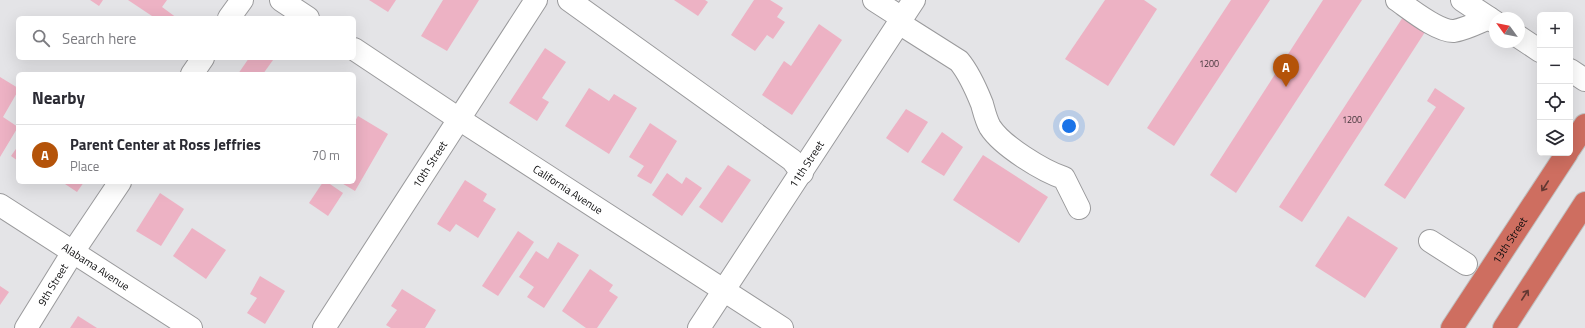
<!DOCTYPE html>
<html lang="en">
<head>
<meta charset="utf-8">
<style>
  :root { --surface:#fff; --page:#f2f2f3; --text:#2b2b33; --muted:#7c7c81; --line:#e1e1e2; --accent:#b45309 }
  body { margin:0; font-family:"Titillium Web",sans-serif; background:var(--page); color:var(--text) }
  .controls { position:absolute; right:12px; top:12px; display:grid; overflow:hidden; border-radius:6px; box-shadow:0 4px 16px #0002 }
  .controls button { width:36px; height:36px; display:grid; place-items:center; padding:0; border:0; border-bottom:1px solid var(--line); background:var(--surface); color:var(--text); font:20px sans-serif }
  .compass { position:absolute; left:1489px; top:12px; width:36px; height:36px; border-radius:50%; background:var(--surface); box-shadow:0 4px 16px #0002; rotate:303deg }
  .you { position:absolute; left:1069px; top:126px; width:14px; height:14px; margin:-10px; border:3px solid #fff; border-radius:50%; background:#1a73e8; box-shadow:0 0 0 6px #1a73e833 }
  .badge { display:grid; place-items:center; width:26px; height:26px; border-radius:50%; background:var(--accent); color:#fff; font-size:13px; font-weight:700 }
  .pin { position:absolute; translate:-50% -33px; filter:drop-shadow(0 1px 2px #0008) }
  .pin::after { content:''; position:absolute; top:21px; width:14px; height:12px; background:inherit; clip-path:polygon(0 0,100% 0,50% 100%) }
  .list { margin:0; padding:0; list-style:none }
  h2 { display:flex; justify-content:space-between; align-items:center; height:52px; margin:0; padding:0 16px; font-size:17px }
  h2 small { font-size:13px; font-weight:400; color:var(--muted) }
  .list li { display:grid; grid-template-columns:26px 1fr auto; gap:12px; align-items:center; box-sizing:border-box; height:60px; padding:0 16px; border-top:1px solid var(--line) }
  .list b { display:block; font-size:15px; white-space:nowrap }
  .list p { margin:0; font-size:13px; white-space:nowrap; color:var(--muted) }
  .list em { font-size:13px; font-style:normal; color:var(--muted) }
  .icon { flex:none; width:22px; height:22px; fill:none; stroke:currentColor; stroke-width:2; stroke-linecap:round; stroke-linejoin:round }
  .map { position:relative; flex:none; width:1585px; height:328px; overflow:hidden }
  .search { position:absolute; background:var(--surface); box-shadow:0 4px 16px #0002; left:16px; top:16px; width:340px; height:44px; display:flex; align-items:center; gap:10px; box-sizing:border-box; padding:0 14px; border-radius:6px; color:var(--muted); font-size:15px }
  .panel { position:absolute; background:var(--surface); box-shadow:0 4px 16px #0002; left:16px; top:72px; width:340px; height:112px; border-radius:6px }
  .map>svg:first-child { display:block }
</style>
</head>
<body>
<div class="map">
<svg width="1585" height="328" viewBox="0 0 1585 328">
  <rect width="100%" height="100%" fill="#e4e4e7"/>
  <g fill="#edb2c4">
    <path d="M 90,0 L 103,0 L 99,6 Z"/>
    <path d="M 128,0 L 167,0 L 162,7 L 177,18 L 151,18 L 152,16 Z"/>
    <path d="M 369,0 L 396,0 L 388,12 Z"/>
    <path d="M 443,0 L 479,0 L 447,51 L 421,36 Z"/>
    <path d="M 674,0 L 705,0 L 708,2 L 698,16 Z"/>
    <path d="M 754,0 L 770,0 L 783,8 L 777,17 L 785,22 L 773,39 L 767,35 L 755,51 L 731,35 Z"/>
    <path d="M 1105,0 L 1144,0 L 1157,9 L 1108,86 L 1065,59 Z"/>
    <path d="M 1231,0 L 1270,0 L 1174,146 L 1147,128 Z"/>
    <path d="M 1323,0 L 1362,0 L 1236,193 L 1210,175 Z"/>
    <path d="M 1403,17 L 1425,32 L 1302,222 L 1279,207 Z"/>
    <path d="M 819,24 L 842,40 L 792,115 L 762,95 L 784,61 L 791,66 Z"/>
    <path d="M 545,48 L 566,62 L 542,98 L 549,102 L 537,121 L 509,103 Z"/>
    <path d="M 249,58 L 269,58 L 273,60 L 263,74 L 238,74 Z"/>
    <path d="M 0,77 L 18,88 L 18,91 L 3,117 L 18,127 L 0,157 Z"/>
    <path d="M 589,88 L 609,101 L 614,94 L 637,108 L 609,154 L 565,126 Z"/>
    <path d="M 1435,88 L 1465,108 L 1405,199 L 1384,185 L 1436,107 L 1427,101 Z"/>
    <path d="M 906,109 L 928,122 L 908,153 L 886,138 Z"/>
    <path d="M 358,116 L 388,134 L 355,191 L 340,182 L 354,182 L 354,123 Z"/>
    <path d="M 650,123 L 677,141 L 651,184 L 637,176 L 644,166 L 629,157 Z"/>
    <path d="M 942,132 L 963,147 L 944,176 L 921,162 Z"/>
    <path d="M 18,146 L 18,161 L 11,156 Z"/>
    <path d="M 983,155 L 1048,197 L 1019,243 L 953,200 Z"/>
    <path d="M 728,165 L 751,180 L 722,223 L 699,207 Z"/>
    <path d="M 667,173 L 682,184 L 686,177 L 702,188 L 682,216 L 652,195 Z"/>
    <path d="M 465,180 L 487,194 L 483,201 L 496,209 L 478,238 L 456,224 L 450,232 L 437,224 Z"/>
    <path d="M 62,182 L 84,182 L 77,192 Z"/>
    <path d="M 323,182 L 327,182 L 343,193 L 328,216 L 309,203 Z"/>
    <path d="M 160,193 L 184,209 L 161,246 L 136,231 Z"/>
    <path d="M 1348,216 L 1398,248 L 1365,298 L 1315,266 Z"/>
    <path d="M 192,228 L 226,250 L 206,279 L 173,256 Z"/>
    <path d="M 518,231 L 534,242 L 498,296 L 482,286 Z"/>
    <path d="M 558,242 L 579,255 L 544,308 L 527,297 L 534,287 L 519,277 L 536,251 L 548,259 Z"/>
    <path d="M 590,269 L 613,285 L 609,291 L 618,297 L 597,328 L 586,328 L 562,311 Z"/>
    <path d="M 260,276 L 285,291 L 265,324 L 247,313 L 257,298 L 250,294 Z"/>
    <path d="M 0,286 L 9,292 L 0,305 Z"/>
    <path d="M 402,289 L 436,310 L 425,328 L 391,328 L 386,325 L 397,310 L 391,306 Z"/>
    <path d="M 78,316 L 97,328 L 70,328 Z"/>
  </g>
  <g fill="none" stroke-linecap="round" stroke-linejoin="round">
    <g stroke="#9a9a9c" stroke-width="24">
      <g id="minor">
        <path d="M 281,0 L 308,18"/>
        <path d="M 569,0 L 792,160 L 802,173"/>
        <path d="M 874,0 L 902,18"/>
        <path d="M 1397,0 C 1410,9 1438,32 1454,31 C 1466,29 1477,23 1489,18"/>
        <path d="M 1462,0 L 1495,22"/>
        <path d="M 229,18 L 242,0"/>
        <path d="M 899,23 L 959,61 C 969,73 976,89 982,104 C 984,111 986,120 990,127 C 1002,146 1043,171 1064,178 L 1079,208"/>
        <path d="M 1519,37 L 1540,51"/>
        <path id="s1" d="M 354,49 L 459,119 L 782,328"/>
        <path d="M 1570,70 L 1585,80"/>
        <path d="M 192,74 L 203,58"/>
        <path id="s2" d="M 0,205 L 191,328"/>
        <path d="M 1430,241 L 1466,264"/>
        <path id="s3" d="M 26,328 L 73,252 L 120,182"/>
        <path id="s4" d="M 324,328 L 536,0"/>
        <path id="s5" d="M 699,328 L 914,0"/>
      </g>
    </g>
    <g stroke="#c0c0c0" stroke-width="24">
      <g id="highway">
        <path d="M 1570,148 L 1585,125"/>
        <path id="s6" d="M 1452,328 L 1567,153"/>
        <path d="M 1504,328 L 1585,203"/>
      </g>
    </g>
    <use href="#minor" stroke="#fff" stroke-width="22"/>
    <use href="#highway" stroke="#ce6e60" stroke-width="22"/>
  </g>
  <defs><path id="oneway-shaft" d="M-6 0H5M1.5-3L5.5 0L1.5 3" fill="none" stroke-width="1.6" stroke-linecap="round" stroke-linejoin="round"/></defs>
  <g stroke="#633832">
    <use href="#oneway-shaft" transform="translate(1545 186) rotate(123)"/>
    <use href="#oneway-shaft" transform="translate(1525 295) rotate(-57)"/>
  </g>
  <g text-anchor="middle" stroke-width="3.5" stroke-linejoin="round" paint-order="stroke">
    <g font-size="9" fill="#44363b">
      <text x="1209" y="67">1200</text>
      <text x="1352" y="123">1200</text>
    </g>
    <g font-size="11" fill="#0c0c0d" stroke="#f1f2f4">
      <text dy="4" stroke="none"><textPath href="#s4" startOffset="195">10th Street</textPath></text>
      <text dy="4" stroke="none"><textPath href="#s5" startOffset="196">11th Street</textPath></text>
      <text dy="4" stroke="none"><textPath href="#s1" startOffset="256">California Avenue</textPath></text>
      <text dy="4" stroke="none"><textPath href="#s6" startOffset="105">13th Street</textPath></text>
      <text dy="4" stroke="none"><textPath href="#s2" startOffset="114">Alabama Avenue</textPath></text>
      <text dy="4" stroke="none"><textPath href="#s3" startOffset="51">9th Street</textPath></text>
    </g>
  </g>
</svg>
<div class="controls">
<button>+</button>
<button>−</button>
<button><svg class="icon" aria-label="locate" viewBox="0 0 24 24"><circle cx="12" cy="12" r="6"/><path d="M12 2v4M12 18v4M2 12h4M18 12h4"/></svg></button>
<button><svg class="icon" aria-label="layers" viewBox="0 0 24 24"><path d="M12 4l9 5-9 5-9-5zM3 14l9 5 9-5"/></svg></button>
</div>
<svg class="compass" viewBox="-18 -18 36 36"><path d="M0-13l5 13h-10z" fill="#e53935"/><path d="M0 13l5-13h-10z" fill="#7c7c81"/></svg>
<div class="you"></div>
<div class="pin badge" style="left:1286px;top:87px">A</div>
<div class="search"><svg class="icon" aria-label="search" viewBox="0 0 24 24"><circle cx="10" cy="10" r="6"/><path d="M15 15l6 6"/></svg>Search here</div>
<section class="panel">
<h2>Nearby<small></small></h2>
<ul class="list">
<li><span class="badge">A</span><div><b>Parent Center at Ross Jeffries</b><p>Place</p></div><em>70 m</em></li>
</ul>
</section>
</div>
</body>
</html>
